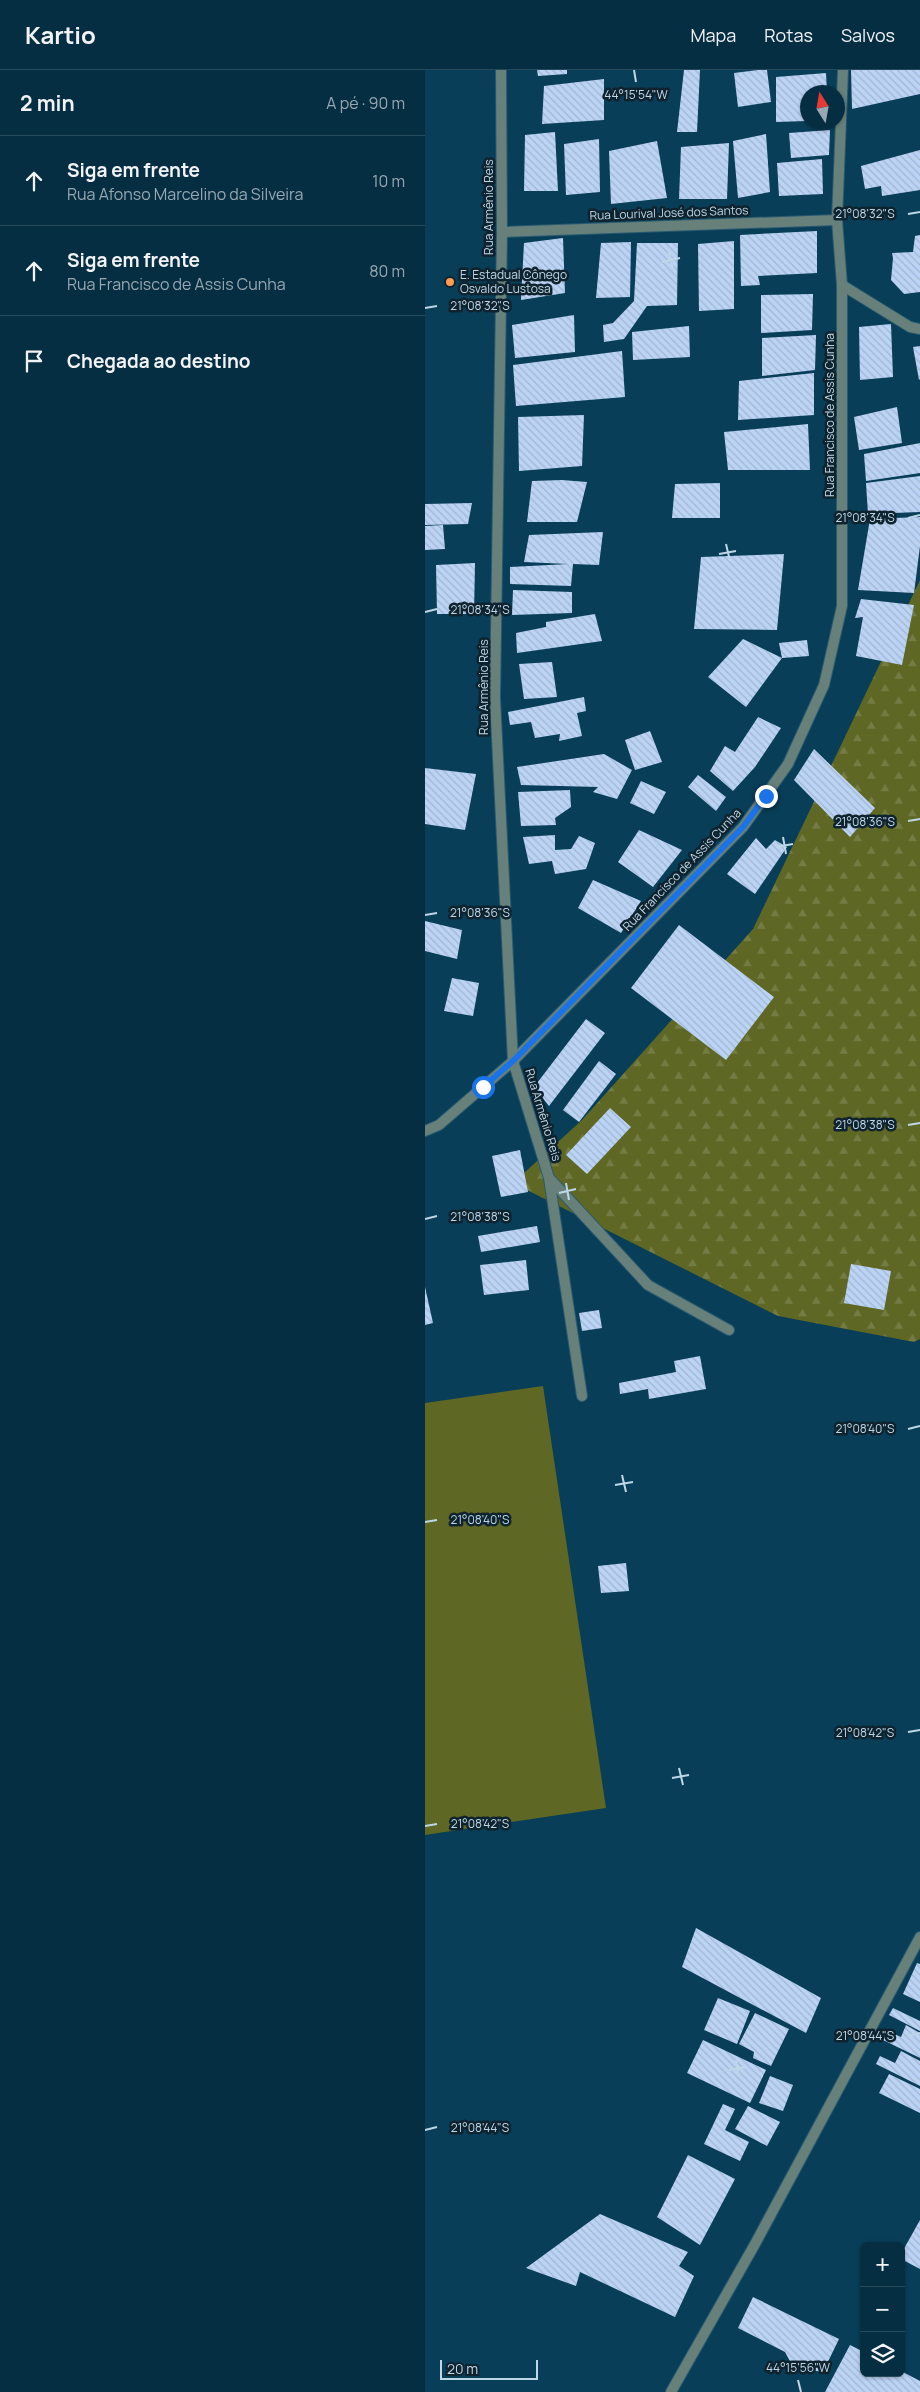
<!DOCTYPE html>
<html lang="pt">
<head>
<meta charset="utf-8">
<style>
  :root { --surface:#062e42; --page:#0f3649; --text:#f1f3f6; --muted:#98a8b2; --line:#274a5b }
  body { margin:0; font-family:Manrope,sans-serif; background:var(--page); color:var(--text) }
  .controls { position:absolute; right:15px; bottom:15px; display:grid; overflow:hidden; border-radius:8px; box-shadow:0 1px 4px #0004 }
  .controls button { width:45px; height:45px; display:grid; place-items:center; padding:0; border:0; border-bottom:1px solid var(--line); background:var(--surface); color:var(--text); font:25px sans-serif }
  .compass { position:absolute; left:375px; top:15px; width:45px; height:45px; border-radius:50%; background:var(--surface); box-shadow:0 1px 4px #0004; rotate:349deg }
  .scale { position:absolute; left:15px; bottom:12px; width:98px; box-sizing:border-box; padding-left:5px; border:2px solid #bed7e7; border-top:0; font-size:14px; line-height:18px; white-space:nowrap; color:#bed7e7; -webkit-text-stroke:4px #0f232f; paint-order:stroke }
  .stop { position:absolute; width:15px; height:15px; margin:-11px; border:4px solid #1a73e8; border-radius:50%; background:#fff }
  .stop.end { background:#1a73e8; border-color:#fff; box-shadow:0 1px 5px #0008 }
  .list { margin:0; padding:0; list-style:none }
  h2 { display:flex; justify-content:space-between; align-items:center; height:65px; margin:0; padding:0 20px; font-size:21px }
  h2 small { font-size:16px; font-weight:400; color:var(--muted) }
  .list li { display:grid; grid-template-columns:32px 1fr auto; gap:15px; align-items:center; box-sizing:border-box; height:90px; padding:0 20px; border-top:1px solid var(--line) }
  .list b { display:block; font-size:19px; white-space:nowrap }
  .list p { margin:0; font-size:16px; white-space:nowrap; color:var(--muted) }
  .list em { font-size:16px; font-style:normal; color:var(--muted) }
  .icon { flex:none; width:28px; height:28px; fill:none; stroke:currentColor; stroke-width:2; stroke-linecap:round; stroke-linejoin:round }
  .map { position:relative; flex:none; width:495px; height:2322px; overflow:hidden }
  header { display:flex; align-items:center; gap:30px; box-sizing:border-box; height:70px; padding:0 25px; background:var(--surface); border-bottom:1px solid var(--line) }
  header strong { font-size:24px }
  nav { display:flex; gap:28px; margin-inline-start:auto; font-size:18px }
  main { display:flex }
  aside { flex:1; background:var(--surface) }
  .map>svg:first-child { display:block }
</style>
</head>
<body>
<header>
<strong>Kartio</strong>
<nav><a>Mapa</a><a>Rotas</a><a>Salvos</a></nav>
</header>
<main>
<aside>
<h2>2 min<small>A pé · 90 m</small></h2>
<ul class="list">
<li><svg class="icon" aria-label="ahead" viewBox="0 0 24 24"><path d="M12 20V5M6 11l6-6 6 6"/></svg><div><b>Siga em frente</b><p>Rua Afonso Marcelino da Silveira</p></div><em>10 m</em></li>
<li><svg class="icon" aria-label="ahead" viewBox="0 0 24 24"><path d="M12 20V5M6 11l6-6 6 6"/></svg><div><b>Siga em frente</b><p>Rua Francisco de Assis Cunha</p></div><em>80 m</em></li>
<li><svg class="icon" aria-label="arrive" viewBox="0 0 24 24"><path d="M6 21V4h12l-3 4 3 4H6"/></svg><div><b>Chegada ao destino</b></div></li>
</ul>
</aside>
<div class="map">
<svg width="495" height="2322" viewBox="0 0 495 2322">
  <defs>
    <pattern id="forest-firs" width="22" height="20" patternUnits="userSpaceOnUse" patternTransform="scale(1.25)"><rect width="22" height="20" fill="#5e6723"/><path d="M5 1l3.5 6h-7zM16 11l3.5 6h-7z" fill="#737c43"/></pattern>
    <pattern id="building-back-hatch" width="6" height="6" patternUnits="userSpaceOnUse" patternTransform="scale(1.25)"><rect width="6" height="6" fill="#bbd3f4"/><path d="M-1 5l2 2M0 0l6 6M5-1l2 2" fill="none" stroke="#a1b6d1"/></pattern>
  </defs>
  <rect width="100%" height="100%" fill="#083e58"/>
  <path fill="#5e6723" d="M 118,1316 L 181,1738 L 0,1765 L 0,1333 Z"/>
  <path fill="url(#forest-firs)" d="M 495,510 L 495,1269 L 489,1272 L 353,1246 L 88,1113 L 157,1050 L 328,859 Z"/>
  <g fill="url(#building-back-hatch)">
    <path d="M 112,0 L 142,0 L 142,4 L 113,6 Z"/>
    <path d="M 259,0 L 275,0 L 272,62 L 252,62 Z"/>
    <path d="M 333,0 L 342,0 L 346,32 L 313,37 L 309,3 Z"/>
    <path d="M 426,0 L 495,0 L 495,24 L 427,39 Z"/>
    <path d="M 401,3 L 402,22 L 382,22 L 382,51 L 351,52 L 351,7 Z"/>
    <path d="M 179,9 L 179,50 L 117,54 L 119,16 Z"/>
    <path d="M 405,60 L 404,85 L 366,88 L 364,63 Z"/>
    <path d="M 130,62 L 133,121 L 99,121 L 100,65 Z"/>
    <path d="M 341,64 L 345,122 L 313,128 L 308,71 Z"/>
    <path d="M 174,69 L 175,122 L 141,125 L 139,74 Z"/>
    <path d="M 232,71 L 242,128 L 186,134 L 184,81 Z"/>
    <path d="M 304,73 L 302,129 L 254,129 L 256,77 Z"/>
    <path d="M 495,80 L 495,120 L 457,126 L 456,116 L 440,119 L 436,96 Z"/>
    <path d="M 397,89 L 398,124 L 354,126 L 352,93 Z"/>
    <path d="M 392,161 L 392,203 L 333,206 L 335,215 L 316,216 L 315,165 Z"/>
    <path d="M 495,165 L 495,222 L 479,224 L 466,210 L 468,188 L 467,183 L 488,182 L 490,166 Z"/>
    <path d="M 138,168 L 140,223 L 96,230 L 99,173 Z"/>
    <path d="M 309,171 L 309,239 L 274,241 L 273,174 Z"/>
    <path d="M 206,172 L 205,227 L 171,228 L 176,173 Z"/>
    <path d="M 212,173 L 253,173 L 252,235 L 222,236 L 199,269 L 179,272 L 178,255 L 188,253 L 209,231 Z"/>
    <path d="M 388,224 L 387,260 L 336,263 L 336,225 Z"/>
    <path d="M 149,245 L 150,282 L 90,288 L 87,255 Z"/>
    <path d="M 466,254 L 468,307 L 435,310 L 434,257 Z"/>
    <path d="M 264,256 L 265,287 L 208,290 L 207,262 Z"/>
    <path d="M 391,265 L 390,300 L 337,306 L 337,268 Z"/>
    <path d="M 495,276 L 495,309 L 494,310 L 488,277 Z"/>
    <path d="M 197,281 L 200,327 L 91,336 L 88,295 Z"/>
    <path d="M 389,303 L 389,345 L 313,350 L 314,311 Z"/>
    <path d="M 472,337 L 477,373 L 434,380 L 429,347 Z"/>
    <path d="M 159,345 L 157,396 L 94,401 L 93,347 Z"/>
    <path d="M 383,354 L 385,400 L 303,400 L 299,362 Z"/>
    <path d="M 495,373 L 495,403 L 441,411 L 439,384 Z"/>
    <path d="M 495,406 L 495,442 L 443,444 L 441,413 Z"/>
    <path d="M 137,410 L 162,412 L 152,452 L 102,452 L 107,411 Z"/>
    <path d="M 295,413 L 295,448 L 247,448 L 250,414 Z"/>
    <path d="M 47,433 L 43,454 L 0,455 L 0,434 Z"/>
    <path d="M 495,447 L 495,476 L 489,523 L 433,520 L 445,449 Z"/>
    <path d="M 18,455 L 20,479 L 0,480 L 0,456 Z"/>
    <path d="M 178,462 L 174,495 L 148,494 L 146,516 L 85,514 L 85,497 L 143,494 L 99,492 L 104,465 Z"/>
    <path d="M 359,484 L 352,560 L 269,559 L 276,487 Z"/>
    <path d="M 50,493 L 49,544 L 12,544 L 11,495 Z"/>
    <path d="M 88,520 L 147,522 L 147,543 L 87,545 Z"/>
    <path d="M 436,529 L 489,535 L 477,595 L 431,586 L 438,547 L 430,548 Z"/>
    <path d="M 170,544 L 177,571 L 92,583 L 91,563 L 121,557 L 121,552 Z"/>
    <path d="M 318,569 L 357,588 L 321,637 L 283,607 Z"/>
    <path d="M 382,570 L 384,586 L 357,588 L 354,573 Z"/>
    <path d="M 127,592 L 132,627 L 99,629 L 94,594 Z"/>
    <path d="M 159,627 L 161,641 L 152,643 L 157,666 L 134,671 L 135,664 L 110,668 L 106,652 L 85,655 L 83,642 Z"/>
    <path d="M 333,647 L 356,658 L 330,697 L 308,721 L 285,701 L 300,676 L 310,682 Z"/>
    <path d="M 225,661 L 237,692 L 210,700 L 200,670 Z"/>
    <path d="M 389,679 L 450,738 L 425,767 L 369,710 Z"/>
    <path d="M 179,684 L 207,700 L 192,729 L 168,722 L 173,717 L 96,715 L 92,697 Z"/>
    <path d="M 0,698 L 51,704 L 40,760 L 0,754 Z"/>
    <path d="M 273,705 L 301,727 L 291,741 L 263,717 Z"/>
    <path d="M 216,711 L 241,722 L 229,744 L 205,733 Z"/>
    <path d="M 145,720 L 146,737 L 130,748 L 131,755 L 96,756 L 93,722 Z"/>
    <path d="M 214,760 L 257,780 L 228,817 L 193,792 Z"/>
    <path d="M 130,765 L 130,780 L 146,779 L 154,766 L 170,773 L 161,799 L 130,804 L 127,791 L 104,794 L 98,767 Z"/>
    <path d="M 331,768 L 341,779 L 350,770 L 362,777 L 330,824 L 302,804 Z"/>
    <path d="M 168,810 L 216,831 L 196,863 L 153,838 Z"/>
    <path d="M 0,851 L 37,860 L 32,889 L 0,881 Z"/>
    <path d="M 254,855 L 349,927 L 301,990 L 206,918 Z"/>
    <path d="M 27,908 L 54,913 L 48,946 L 19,941 Z"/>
    <path d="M 161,949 L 180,963 L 124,1036 L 109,1017 Z"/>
    <path d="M 174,991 L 191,1004 L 154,1052 L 138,1040 Z"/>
    <path d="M 185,1038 L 206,1057 L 162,1104 L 141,1085 Z"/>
    <path d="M 95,1080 L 103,1122 L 76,1127 L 67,1086 Z"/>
    <path d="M 112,1156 L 115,1172 L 56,1182 L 53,1166 Z"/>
    <path d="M 101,1190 L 104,1220 L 59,1225 L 55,1195 Z"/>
    <path d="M 426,1194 L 466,1201 L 459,1240 L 419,1233 Z"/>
    <path d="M 0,1217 L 8,1253 L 0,1255 Z"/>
    <path d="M 174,1240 L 177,1258 L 157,1261 L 154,1243 Z"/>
    <path d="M 275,1286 L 281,1319 L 224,1329 L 223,1319 L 195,1324 L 194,1313 L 251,1302 L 249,1291 Z"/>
    <path d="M 201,1493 L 204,1521 L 176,1523 L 173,1496 Z"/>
    <path d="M 271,1858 L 396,1928 L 381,1963 L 257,1897 Z"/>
    <path d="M 492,1893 L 495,1894 L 495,1932 L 478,1924 Z"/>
    <path d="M 293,1928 L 325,1941 L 312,1974 L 279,1960 Z"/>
    <path d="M 468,1938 L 495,1951 L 495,1961 L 464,1945 Z"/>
    <path d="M 330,1943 L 364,1959 L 346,1996 L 328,1988 L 329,1982 L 314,1974 Z"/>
    <path d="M 481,1955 L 495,1963 L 495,1988 L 458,1970 L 463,1961 L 476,1967 Z"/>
    <path d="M 278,1970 L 341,2000 L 325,2033 L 262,2003 Z"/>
    <path d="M 476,1981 L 495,1991 L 495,2016 L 451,1994 L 455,1986 L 470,1993 Z"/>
    <path d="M 464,2004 L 495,2019 L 495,2043 L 454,2023 Z"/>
    <path d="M 345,2006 L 368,2015 L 358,2041 L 334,2033 Z"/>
    <path d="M 298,2034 L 310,2039 L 300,2060 L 324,2072 L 315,2091 L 279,2074 Z"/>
    <path d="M 323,2036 L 355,2052 L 342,2076 L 310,2059 Z"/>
    <path d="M 263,2085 L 310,2109 L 275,2175 L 232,2147 Z"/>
    <path d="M 175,2144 L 263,2182 L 254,2196 L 269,2206 L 250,2247 L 155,2202 L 151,2216 L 101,2198 Z"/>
    <path d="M 495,2150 L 495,2199 L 476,2189 L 476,2184 Z"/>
    <path d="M 328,2227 L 414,2269 L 398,2302 L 373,2298 L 367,2295 L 360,2282 L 313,2258 Z"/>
    <path d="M 425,2275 L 439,2282 L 439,2303 L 476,2303 L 476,2301 L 495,2311 L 495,2322 L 400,2322 Z"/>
  </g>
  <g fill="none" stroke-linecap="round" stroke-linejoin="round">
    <g stroke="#295a72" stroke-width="12">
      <g id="street">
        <path d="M 76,0 L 77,162 L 70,628 L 88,991 L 124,1108 L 157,1326"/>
        <path d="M 77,162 L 412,150"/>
        <path d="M 417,215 L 485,257 L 495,259"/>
        <path d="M 0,1061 L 14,1055 L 88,991 L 318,757 L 363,694 L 399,615 L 417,536 L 417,215 L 412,150 L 418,0"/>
        <path d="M 125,1109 L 223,1215 L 304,1260"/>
        <path d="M 246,2322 L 330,2174 L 495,1867"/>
      </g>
    </g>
    <use href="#street" stroke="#678079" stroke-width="10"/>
  </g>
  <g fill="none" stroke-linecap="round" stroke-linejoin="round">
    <path stroke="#1a73e8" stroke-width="6" d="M 58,1017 L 88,991 L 318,757 L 341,726"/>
  </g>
  <path fill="none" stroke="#bed7e7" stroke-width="2" d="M 209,0 L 211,12M 483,144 L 495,142M 244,182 L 248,199M 237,192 L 255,188M 0,238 L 12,236M 483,448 L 495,445M 301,474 L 305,491M 294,484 L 311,481M 0,542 L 12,539M 483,751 L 495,749M 358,767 L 361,784M 351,777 L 368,774M 0,845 L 12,843M 483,1055 L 495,1053M 141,1113 L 144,1130M 134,1123 L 151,1119M 0,1149 L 12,1146M 483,1359 L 495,1356M 197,1405 L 201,1422M 190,1415 L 208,1412M 0,1452 L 12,1450M 483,1662 L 495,1660M 254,1698 L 258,1715M 247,1708 L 264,1705M 0,1756 L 12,1754M 483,1966 L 495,1963M 311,1990 L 314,2007M 304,2000 L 321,1997M 0,2060 L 12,2057M 373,2310 L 376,2322"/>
  <circle fill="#fc9d53" stroke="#0f232f" stroke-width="2" cx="25" cy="212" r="5"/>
  <g text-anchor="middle" stroke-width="5" stroke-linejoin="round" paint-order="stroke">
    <g font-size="12" fill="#bed7e7" stroke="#0f232f">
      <text transform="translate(64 137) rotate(-90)" y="4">Rua Armênio Reis</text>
      <text transform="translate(244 143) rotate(-2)" y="4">Rua Lourival José dos Santos</text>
      <text transform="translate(405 345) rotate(-90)" y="4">Rua Francisco de Assis Cunha</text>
      <text transform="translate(59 617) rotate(-90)" y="4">Rua Armênio Reis</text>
      <text transform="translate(257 800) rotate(-46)" y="4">Rua Francisco de Assis Cunha</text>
      <text transform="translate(118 1045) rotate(73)" y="4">Rua Armênio Reis</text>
    </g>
    <g font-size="12" fill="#bed7e7" stroke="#0f232f" text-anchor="start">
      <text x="35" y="209">E. Estadual Cônego<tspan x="35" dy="14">Osvaldo Lustosa</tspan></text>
    </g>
  </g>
  <g font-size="12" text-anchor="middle" fill="#bed7e7" stroke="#0f232f" stroke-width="5" stroke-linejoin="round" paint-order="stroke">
    <text x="211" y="29">44°15'54"W</text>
    <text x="440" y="148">21°08'32"S</text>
    <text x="55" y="240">21°08'32"S</text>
    <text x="440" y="452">21°08'34"S</text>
    <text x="55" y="544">21°08'34"S</text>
    <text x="440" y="756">21°08'36"S</text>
    <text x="55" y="847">21°08'36"S</text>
    <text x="440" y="1059">21°08'38"S</text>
    <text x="55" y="1151">21°08'38"S</text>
    <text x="440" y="1363">21°08'40"S</text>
    <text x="55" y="1454">21°08'40"S</text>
    <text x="440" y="1667">21°08'42"S</text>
    <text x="55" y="1758">21°08'42"S</text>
    <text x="440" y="1970">21°08'44"S</text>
    <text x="55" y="2062">21°08'44"S</text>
    <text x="373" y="2302">44°15'56"W</text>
  </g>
</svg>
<div class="controls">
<button>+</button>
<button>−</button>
<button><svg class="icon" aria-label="layers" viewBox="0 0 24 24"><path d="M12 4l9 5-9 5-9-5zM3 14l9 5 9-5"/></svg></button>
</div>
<svg class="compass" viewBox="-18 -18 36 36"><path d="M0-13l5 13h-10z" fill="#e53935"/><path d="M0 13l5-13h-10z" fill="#98a8b2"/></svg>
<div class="scale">20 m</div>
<div class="stop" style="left:58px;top:1017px"></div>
<div class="stop end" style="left:341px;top:726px"></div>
</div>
</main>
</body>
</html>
